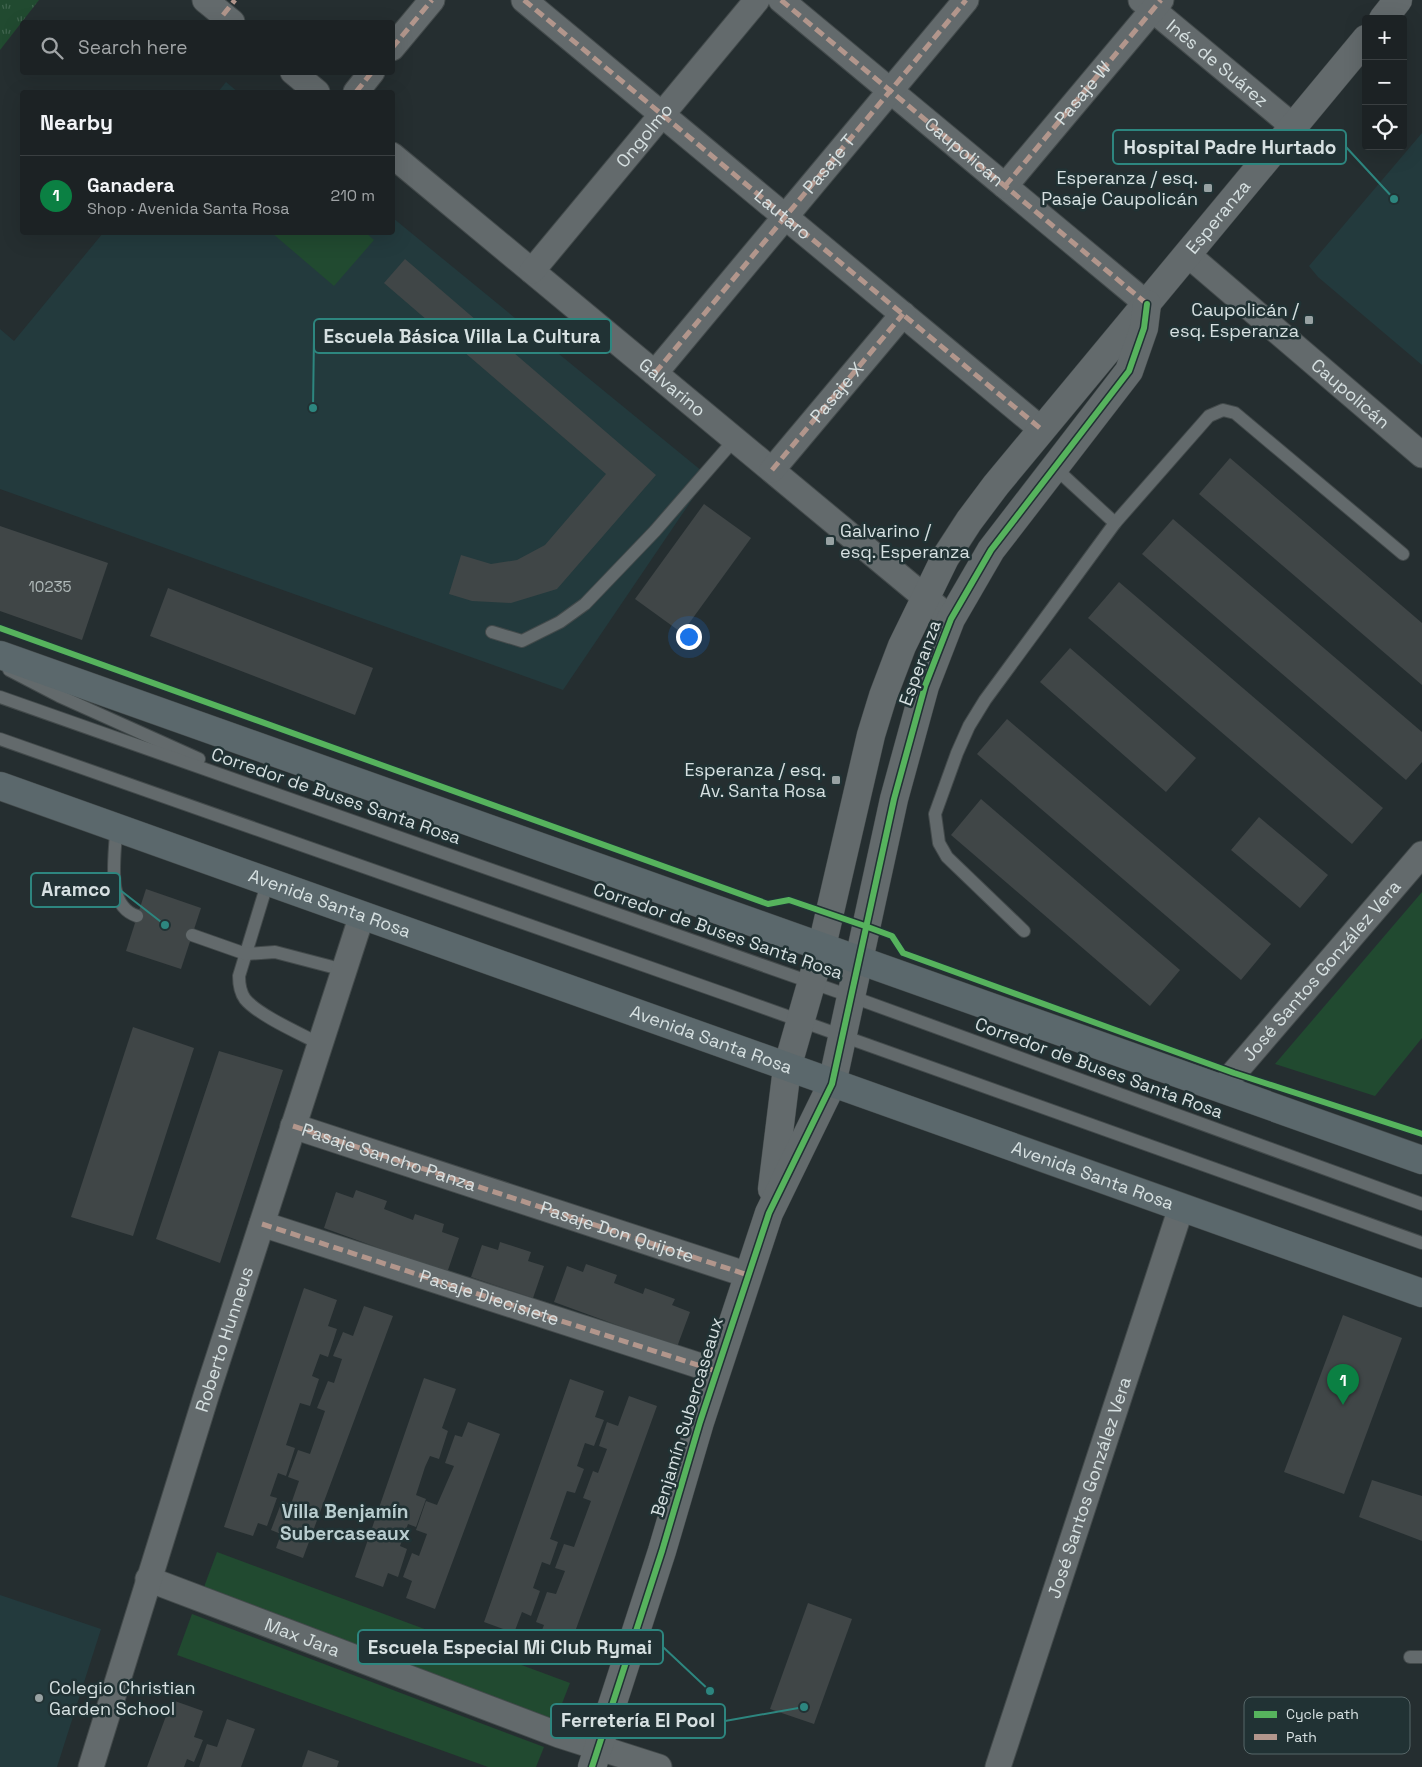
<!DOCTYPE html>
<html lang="en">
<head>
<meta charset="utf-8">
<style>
  :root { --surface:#1c2224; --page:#292f31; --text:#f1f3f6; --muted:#a0a4a6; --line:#3a3f41; --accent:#0b8043 }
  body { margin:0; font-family:"Space Grotesk",sans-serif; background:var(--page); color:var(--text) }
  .controls { position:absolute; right:15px; top:15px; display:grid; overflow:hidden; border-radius:5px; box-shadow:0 5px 20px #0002 }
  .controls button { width:45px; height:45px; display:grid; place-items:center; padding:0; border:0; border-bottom:1px solid var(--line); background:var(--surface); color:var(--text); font:25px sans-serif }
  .you { position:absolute; left:688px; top:636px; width:18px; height:18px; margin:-12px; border:4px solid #fff; border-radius:50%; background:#1a73e8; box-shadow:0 0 0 8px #1a73e833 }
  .badge { display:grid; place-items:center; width:32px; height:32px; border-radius:50%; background:var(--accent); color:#fff; font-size:16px; font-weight:700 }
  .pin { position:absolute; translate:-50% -41px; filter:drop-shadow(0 1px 2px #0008) }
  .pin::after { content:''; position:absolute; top:26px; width:18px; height:15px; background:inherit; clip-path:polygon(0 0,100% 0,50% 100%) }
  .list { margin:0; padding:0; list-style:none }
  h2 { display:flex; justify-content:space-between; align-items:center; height:65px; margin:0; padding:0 20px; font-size:21px }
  h2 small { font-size:16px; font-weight:400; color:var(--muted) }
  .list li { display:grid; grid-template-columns:32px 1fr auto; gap:15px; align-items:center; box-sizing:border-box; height:80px; padding:0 20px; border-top:1px solid var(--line) }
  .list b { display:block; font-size:19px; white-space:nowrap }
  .list p { margin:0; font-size:16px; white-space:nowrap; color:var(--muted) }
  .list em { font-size:16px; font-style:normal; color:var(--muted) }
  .icon { flex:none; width:28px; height:28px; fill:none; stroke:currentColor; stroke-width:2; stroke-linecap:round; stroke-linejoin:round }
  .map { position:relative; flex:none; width:1422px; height:1767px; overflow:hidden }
  .search { position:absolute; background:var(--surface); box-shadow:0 5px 20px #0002; left:20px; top:20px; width:375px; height:55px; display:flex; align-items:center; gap:12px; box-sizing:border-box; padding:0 18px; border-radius:5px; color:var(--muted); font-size:19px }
  .panel { position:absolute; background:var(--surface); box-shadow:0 5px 20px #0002; left:20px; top:90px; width:375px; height:145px; border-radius:5px }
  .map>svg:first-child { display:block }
</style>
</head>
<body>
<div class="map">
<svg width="1422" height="1767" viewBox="0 0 1422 1767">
  <defs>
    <pattern id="grass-tufts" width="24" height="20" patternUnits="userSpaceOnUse" patternTransform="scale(1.25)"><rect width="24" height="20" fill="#214a30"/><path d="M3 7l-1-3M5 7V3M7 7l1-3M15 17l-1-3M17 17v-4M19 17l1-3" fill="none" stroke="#40644e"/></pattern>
  </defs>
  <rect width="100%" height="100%" fill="#252e30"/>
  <g fill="#233a3d">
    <path d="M 226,82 L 238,92 L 218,92 Z"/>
    <path d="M 1422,133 L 1422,365 L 1318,277 L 1309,266 Z"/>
    <path d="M 393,218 L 708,476 L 563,690 L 0,489 L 0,329 L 14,341 L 103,233 L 392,232 Z"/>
    <path d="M 0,1595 L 101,1629 L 57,1767 L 0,1767 Z"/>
  </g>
  <path fill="url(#grass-tufts)" d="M 0,0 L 39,0 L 0,50 Z"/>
  <g fill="#214a30">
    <path d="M 272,233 L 366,233 L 374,240 L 334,286 Z"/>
    <path d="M 1422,892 L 1422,1038 L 1375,1096 L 1275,1064 Z"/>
    <path d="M 217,1552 L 570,1683 L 554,1724 L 204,1587 Z"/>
    <path d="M 192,1614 L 544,1747 L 536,1767 L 488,1767 L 177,1655 Z"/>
  </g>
  <g fill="#404647">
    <path d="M 405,259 L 656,475 L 557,589 L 511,603 L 472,601 L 449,594 L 461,555 L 491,564 L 517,560 L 545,545 L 606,474 L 384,283 Z"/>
    <path d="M 1230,458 L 1422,623 L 1422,685 L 1199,494 Z"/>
    <path d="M 704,504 L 751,538 L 682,633 L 635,599 Z"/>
    <path d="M 1173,519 L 1422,732 L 1422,762 L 1406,780 L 1142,554 Z"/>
    <path d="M 0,526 L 108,563 L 82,640 L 0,611 Z"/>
    <path d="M 1119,582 L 1383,808 L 1352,844 L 1088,618 Z"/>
    <path d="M 168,588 L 373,668 L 355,715 L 150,636 Z"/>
    <path d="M 1070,648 L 1196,758 L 1166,792 L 1040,682 Z"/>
    <path d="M 1007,719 L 1271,944 L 1241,980 L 977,754 Z"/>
    <path d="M 981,799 L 1180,970 L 1150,1006 L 951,835 Z"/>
    <path d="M 1259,817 L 1328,875 L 1300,908 L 1231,850 Z"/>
    <path d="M 146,889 L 201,908 L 181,969 L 126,951 Z"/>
    <path d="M 133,1027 L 194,1048 L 133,1236 L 71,1217 Z"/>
    <path d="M 219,1051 L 283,1070 L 220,1263 L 156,1239 Z"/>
    <path d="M 356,1190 L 387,1201 L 384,1209 L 413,1220 L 415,1214 L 444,1224 L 442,1232 L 459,1238 L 447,1273 L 324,1228 L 336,1192 L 353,1198 Z"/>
    <path d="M 500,1242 L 531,1252 L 528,1261 L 544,1266 L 533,1298 L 471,1277 L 482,1245 L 498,1250 Z"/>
    <path d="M 586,1264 L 617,1275 L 614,1283 L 643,1294 L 645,1288 L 675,1299 L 672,1305 L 690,1312 L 677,1347 L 554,1302 L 567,1266 L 583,1272 Z"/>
    <path d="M 304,1288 L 337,1300 L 328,1326 L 337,1329 L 328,1357 L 320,1354 L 312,1376 L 319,1379 L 310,1406 L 300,1403 L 286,1445 L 295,1448 L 286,1476 L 278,1473 L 270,1496 L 277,1498 L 267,1526 L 258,1523 L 253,1536 L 224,1527 Z"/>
    <path d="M 364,1306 L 393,1316 L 303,1558 L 276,1548 L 281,1534 L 271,1530 L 282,1501 L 291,1504 L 299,1481 L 288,1477 L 298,1450 L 310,1454 L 325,1411 L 317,1408 L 328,1381 L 334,1383 L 342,1359 L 333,1356 L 343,1332 L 353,1336 Z"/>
    <path d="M 1343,1315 L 1402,1338 L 1344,1494 L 1284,1472 Z"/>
    <path d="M 424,1378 L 456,1389 L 442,1428 L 448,1431 L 439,1459 L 430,1456 L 425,1467 L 416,1495 L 426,1499 L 416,1527 L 408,1524 L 400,1546 L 407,1549 L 398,1577 L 388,1573 L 383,1587 L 355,1577 Z"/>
    <path d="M 570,1379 L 604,1391 L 595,1417 L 604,1420 L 594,1446 L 585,1443 L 577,1466 L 584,1469 L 575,1493 L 567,1491 L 550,1539 L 558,1542 L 550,1565 L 542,1562 L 533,1588 L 540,1591 L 531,1616 L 522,1612 L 514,1633 L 484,1622 Z"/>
    <path d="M 629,1396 L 657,1406 L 568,1651 L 538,1640 L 544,1625 L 536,1622 L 547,1592 L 556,1594 L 565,1571 L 555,1568 L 564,1544 L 574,1547 L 591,1501 L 583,1498 L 593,1471 L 598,1473 L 607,1449 L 599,1446 L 607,1422 L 618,1426 Z"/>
    <path d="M 468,1422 L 500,1434 L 435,1609 L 406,1598 L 412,1581 L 403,1577 L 412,1553 L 419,1556 L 427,1534 L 416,1530 L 426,1501 L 437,1505 L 454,1466 L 445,1463 L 455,1435 L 462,1437 Z"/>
    <path d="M 1372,1480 L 1422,1496 L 1422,1541 L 1359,1517 Z"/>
    <path d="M 808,1603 L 852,1619 L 814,1724 L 770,1709 Z"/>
    <path d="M 172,1700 L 203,1711 L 194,1737 L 203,1740 L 194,1762 L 187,1759 L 184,1767 L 147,1767 Z"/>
    <path d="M 227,1719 L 255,1729 L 241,1767 L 199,1767 L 207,1744 L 217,1747 Z"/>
    <path d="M 308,1750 L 339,1761 L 337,1767 L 302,1767 Z"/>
  </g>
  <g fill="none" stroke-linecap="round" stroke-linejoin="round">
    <g stroke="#434a4b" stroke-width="14">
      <g id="lane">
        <path d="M 1054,467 L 1115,523"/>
        <path d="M 492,632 L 522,641 L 560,622 L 585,604 L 655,531 L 735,439"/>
        <path d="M 9,670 L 59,696 L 199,759"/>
        <path d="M 0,697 L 850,996 L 1422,1204"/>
        <path d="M 0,739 L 728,995 L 1422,1243"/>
        <path d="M 116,827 C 116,856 104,905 137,916"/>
        <path d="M 268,881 L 239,976 C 239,985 240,992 245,999 C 258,1015 301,1034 320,1044"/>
        <path d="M 1024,931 L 947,857 L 939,843 L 935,814 L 957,753 L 969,726 L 985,700 L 1115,523 L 1209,416 L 1223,410 L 1235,413 L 1403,554"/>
        <path d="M 192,935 L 246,954 L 275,952 L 344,970"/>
        <path d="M 1410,1657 L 1422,1657"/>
      </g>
    </g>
    <g stroke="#434a4b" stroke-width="27">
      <g id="street">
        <path d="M 205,0 L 232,22"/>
        <path id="s1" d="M 524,0 L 1041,429"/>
        <path d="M 781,0 L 1147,304"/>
        <path id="s2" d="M 1141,0 L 1293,126"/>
        <path d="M 392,48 L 432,0"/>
        <path d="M 293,72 L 317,92"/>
        <path d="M 356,92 L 372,72"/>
        <path id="s3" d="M 392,155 L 951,619"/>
        <path d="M 1005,186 L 1161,0"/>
        <path id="s4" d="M 1187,254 L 1422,455"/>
        <path id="s5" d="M 532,271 L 757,0"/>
        <path d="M 655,373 L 966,0"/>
        <path id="s6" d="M 772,470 L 903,314"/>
        <path id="s7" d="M 1223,1089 L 1234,1073 L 1422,854"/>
        <path d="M 293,1126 L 748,1275"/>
        <path d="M 262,1224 L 716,1371"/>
        <path id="s8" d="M 148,1579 L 559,1735 L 659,1767"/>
        <path id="s9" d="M 91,1767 L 207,1393 L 362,915"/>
        <path id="s10" d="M 998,1767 L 1181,1208"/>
      </g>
    </g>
    <g stroke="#434a4b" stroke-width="29">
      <g id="secondary">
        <path d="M 1383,19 L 1398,0"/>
        <path id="s11" d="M 772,1189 L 787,1068 L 822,946 L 871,735 L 883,696 L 902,646 L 945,558 L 969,521 L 996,485 L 1366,39"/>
        <path d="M 592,1767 L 662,1551 L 700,1422 L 769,1213 L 832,1084 L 894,799 L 925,686 L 951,619 L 991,550 L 1129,371 L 1144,328 L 1147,304"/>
      </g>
    </g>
    <g stroke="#434a4b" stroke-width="29">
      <g id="primary">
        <path d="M 0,655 L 1422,1160"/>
        <path id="s12" d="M 0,786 L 1422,1293"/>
      </g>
    </g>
    <use href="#lane" stroke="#636a6c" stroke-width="12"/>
    <use href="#street" stroke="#636a6c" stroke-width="25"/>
    <use href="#secondary" stroke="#636a6c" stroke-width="28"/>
    <use href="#primary" stroke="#5b686c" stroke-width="28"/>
    <g stroke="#b2968c" stroke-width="5" stroke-dasharray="10 5" stroke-linecap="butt">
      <path d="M 524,0 L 1041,429"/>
      <path id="s13" d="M 781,0 L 1147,304"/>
      <path d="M 223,15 L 235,0"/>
      <path d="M 392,48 L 432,0"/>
      <path d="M 356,92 L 372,72"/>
      <path id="s14" d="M 1005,186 L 1161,0"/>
      <path id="s15" d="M 655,373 L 966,0"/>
      <path d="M 772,470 L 903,314"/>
      <path id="s16" d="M 293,1126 L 748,1275"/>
      <path id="s17" d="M 262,1224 L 716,1371"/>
    </g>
    <g stroke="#213234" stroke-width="9">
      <g id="cycleway">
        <path d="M 0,628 L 768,904 L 789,900 L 865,926 L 892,936 L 903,953 L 1234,1073 L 1422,1134"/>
        <path d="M 592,1767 L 662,1551 L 700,1422 L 769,1213 L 832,1084 L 894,799 L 925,686 L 951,619 L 991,550 L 1129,371 L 1144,328 L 1147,304"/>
      </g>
    </g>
    <use href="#cycleway" stroke="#56b35d" stroke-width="6"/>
  </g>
  <g fill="#98a2a3" stroke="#213234" stroke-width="2">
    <rect x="1203" y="183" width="10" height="10" rx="2.5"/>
    <rect x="1304" y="315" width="10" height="10" rx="2.5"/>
    <rect x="825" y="536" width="10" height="10" rx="2.5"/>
    <rect x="831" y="775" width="10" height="10" rx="2.5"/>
    <circle cx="39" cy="1698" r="5"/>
  </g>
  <g text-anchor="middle" stroke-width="5" stroke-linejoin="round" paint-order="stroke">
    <g font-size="15" fill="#b0baba">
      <text x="50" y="592">10235</text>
    </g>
    <g font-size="18" fill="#d6e0e1" stroke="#213234">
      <text dy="6" stroke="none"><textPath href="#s2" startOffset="99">Inés de Suárez</textPath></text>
      <text dy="6" stroke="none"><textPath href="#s14" startOffset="121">Pasaje W</textPath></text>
      <text dy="6" stroke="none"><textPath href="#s5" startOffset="176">Ongolmo</textPath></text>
      <text dy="6" stroke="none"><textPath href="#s13" startOffset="238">Caupolicán</textPath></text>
      <text dy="6" stroke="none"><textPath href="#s15" startOffset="272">Pasaje T</textPath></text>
      <text dy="6" stroke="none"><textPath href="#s1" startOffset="336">Lautaro</textPath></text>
      <text dy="6" stroke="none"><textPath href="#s11" startOffset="1095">Esperanza</textPath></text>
      <text dy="6" stroke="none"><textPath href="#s3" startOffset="364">Galvarino</textPath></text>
      <text dy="6" stroke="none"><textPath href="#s6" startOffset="101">Pasaje X</textPath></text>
      <text dy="6" stroke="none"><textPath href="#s4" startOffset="215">Caupolicán</textPath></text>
      <text transform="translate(920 663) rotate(-70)" y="6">Esperanza</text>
      <text transform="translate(336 796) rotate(19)" y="6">Corredor de Buses Santa Rosa</text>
      <text dy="6" stroke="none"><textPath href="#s12" startOffset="350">Avenida Santa Rosa</textPath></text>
      <text transform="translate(718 931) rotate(19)" y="6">Corredor de Buses Santa Rosa</text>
      <text dy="6" stroke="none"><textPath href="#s7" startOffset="154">José Santos González Vera</textPath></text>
      <text dy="6" stroke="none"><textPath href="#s12" startOffset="755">Avenida Santa Rosa</textPath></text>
      <text transform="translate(1099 1068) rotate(20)" y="6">Corredor de Buses Santa Rosa</text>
      <text dy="6" stroke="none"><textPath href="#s16" startOffset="101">Pasaje Sancho Panza</textPath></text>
      <text dy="6" stroke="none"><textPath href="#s12" startOffset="1160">Avenida Santa Rosa</textPath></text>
      <text dy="6" stroke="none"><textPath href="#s16" startOffset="341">Pasaje Don Quijote</textPath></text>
      <text dy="6" stroke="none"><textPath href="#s17" startOffset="239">Pasaje Diecisiete</textPath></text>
      <text dy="6" stroke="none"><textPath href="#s9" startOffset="448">Roberto Hunneus</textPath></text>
      <text transform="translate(687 1417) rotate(-73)" y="6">Benjamín Subercaseaux</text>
      <text dy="6" stroke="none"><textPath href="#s10" startOffset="294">José Santos González Vera</textPath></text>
      <text dy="6" stroke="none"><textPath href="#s8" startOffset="165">Max Jara</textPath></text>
    </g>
    <g font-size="18" fill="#d6e0e1" stroke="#213234" text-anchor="end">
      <text x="1198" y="184">Esperanza / esq.<tspan x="1198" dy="21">Pasaje Caupolicán</tspan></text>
      <text x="1299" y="316">Caupolicán /<tspan x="1299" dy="21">esq. Esperanza</tspan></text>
      <text x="840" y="537" text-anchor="start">Galvarino /<tspan x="840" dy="21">esq. Esperanza</tspan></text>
      <text x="826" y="776">Esperanza / esq.<tspan x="826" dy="21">Av. Santa Rosa</tspan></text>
      <text x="49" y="1694" text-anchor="start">Colegio Christian<tspan x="49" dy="21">Garden School</tspan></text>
    </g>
    <g font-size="19" font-weight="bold" fill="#b8ccce" stroke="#213234">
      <text x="345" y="1518">Villa Benjamín<tspan x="345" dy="22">Subercaseaux</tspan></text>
    </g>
  </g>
  <rect x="1244" y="1697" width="166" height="57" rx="8" fill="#213234" stroke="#576668" stroke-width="1"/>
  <rect x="1254" y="1711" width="23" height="7" fill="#56b35d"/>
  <rect x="1254" y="1734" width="23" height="6" fill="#b2968c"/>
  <g font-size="14" fill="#d6e0e1">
    <text x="1286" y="1719">Cycle path</text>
    <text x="1286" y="1742">Path</text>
  </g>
  <path fill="none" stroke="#2d867f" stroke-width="2" d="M1394 199L1346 147M313 408L314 336M165 925L120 890M710 1691L663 1647M804 1707L725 1721"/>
  <g fill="#2d867f" stroke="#213234" stroke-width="2">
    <circle cx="1394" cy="199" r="5"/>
    <circle cx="313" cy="408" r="5"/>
    <circle cx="165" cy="925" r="5"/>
    <circle cx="710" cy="1691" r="5"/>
    <circle cx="804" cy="1707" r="5"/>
  </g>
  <g fill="#213234" stroke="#2d867f" stroke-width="2">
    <rect x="1113" y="130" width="233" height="34" rx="5"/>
    <rect x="314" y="319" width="297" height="34" rx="5"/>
    <rect x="31" y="873" width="89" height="34" rx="5"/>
    <rect x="358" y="1630" width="305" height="34" rx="5"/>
    <rect x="551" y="1704" width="174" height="34" rx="5"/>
  </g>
  <g font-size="19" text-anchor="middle" font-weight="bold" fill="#d6e0e1">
    <text x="1230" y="154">Hospital Padre Hurtado</text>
    <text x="462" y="343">Escuela Básica Villa La Cultura</text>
    <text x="76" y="896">Aramco</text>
    <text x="510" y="1654">Escuela Especial Mi Club Rymai</text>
    <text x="638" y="1727">Ferretería El Pool</text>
  </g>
</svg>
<div class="controls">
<button>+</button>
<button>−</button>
<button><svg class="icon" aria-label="locate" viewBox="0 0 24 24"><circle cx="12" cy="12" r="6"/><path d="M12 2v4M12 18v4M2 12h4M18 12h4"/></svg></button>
</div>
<div class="you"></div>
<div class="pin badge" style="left:1343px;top:1405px">1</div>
<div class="search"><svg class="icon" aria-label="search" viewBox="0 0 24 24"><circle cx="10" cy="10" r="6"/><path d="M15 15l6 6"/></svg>Search here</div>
<section class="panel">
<h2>Nearby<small></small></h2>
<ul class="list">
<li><span class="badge">1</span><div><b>Ganadera</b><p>Shop · Avenida Santa Rosa</p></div><em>210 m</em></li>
</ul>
</section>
</div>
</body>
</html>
